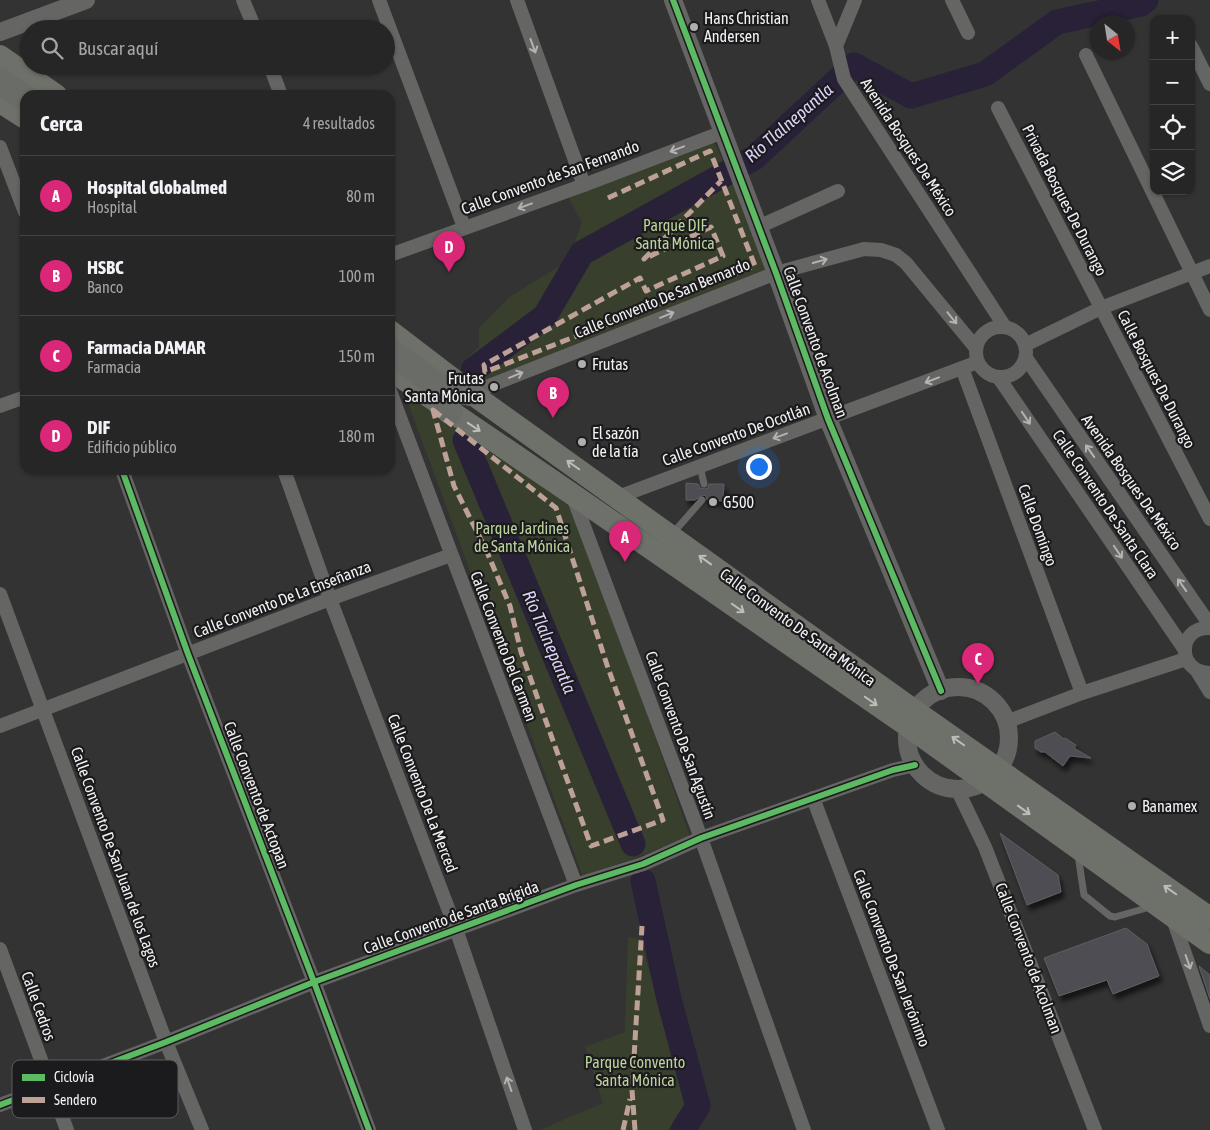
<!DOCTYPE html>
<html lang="es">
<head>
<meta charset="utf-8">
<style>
  :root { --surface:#262627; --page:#323233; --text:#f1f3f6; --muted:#a4a5a7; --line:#424344; --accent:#db2777 }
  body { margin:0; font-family:"Asap Condensed",sans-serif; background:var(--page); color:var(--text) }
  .controls { position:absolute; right:15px; top:15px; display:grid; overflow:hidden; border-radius:10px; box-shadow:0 1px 4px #0004 }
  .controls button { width:45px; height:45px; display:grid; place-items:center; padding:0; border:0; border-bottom:1px solid var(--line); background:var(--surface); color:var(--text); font:25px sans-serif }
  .compass { position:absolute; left:1090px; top:15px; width:45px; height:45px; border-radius:50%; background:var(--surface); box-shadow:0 1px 4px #0004; rotate:150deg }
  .you { position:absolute; left:758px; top:466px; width:18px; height:18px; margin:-12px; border:4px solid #fff; border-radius:50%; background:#1a73e8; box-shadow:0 0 0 8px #1a73e833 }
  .badge { display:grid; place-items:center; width:32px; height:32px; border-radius:50%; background:var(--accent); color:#fff; font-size:16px; font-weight:700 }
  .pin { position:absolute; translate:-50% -41px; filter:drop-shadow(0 1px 2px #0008) }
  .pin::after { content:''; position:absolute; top:26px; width:18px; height:15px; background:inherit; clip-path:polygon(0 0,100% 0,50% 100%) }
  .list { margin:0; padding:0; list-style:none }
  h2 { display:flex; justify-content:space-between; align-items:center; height:65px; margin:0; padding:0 20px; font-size:21px }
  h2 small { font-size:16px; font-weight:400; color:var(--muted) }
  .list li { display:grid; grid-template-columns:32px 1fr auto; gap:15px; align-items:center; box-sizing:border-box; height:80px; padding:0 20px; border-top:1px solid var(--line) }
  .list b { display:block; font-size:19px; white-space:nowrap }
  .list p { margin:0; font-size:16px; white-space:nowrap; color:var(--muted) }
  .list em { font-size:16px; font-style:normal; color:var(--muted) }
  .icon { flex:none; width:28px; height:28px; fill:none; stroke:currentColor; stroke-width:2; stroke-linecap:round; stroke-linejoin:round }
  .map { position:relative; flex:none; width:1210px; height:1130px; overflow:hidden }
  .search { position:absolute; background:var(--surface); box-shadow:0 1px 4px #0004; left:20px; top:20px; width:375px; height:55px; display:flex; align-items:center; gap:12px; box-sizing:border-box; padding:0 18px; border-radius:28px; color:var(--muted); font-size:19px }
  .panel { position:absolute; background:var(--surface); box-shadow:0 1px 4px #0004; left:20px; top:90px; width:375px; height:385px; border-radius:15px }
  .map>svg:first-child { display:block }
</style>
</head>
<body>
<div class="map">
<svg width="1210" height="1130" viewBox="0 0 1210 1130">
  <defs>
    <filter id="shadow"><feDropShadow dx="3" dy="5.5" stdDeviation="2.5" flood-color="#0009"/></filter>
  </defs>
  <rect width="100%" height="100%" fill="#333334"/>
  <g fill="#38402d">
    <path d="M 714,142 L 776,273 L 483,383 L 469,381 L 458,370 L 464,361 L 479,347 L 479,328 L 508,298 L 568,261 L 582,223 L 569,198 Z"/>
    <path d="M 404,392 L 571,497 L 690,837 L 583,877 Z"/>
    <path d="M 628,937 L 641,939 L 684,1105 L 668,1130 L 540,1130 L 603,1103 L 585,1047 L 625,1032 Z"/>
  </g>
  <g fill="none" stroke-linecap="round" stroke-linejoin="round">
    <g stroke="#282137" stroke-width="25">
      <path d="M 473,370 L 545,316 L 582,253 L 754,158 L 854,65 L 911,96 L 985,74 L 1057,22 L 1141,4 L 1146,0"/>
      <path d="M 465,440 L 633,844"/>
      <path d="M 643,881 L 669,999 L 698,1106 L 683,1130"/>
    </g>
  </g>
  <g fill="#4e4d52" stroke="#5e5e5f" filter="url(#shadow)">
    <path d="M 686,483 L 698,484 L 700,488 L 705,489 L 708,488 L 709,484 L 724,484 L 723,501 L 707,500 L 706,496 L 703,495 L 695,500 L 686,500 Z"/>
    <path d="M 1055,732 L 1064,739 L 1065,738 L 1076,745 L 1074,748 L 1091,758 L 1070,756 L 1063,766 L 1045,752 L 1041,752 L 1035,748 L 1035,741 Z"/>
    <path d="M 1000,833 L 1058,875 L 1061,892 L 1027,905 Z"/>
    <path d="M 1126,928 L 1147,944 L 1159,976 L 1113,994 L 1107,980 L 1059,996 L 1044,958 Z"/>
    <path d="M 1199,966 L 1210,975 L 1210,999 Z"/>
  </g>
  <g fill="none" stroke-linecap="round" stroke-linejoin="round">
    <g stroke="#656663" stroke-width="7">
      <path d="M 700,466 L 704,484"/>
      <path d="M 673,533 L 702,500"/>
      <path d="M 1078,855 L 1084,895 L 1110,916 L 1115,917 L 1150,907"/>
    </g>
    <g stroke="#656663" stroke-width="14">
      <path d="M 243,0 L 255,29"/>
      <path d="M 379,0 L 464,227"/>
      <path d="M 517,0 L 584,185"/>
      <path d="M 818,0 L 836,46"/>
      <path d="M 855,0 L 836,46 L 844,79 L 1005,327"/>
      <path d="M 952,0 L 968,33"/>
      <path d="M 1191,46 L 1210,84"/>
      <path d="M 1086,55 L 1210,310"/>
      <path d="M 270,66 L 281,95"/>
      <path d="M 998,108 L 1210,519"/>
      <path d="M 0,147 L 25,212"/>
      <path d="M 758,227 L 838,191"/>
      <path d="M 390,255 L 584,185 L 723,132"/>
      <circle cx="1001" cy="352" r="25"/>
      <path d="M 1025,345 L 1101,308 L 1210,266"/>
      <path d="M 1026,358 L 1210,625"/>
      <path d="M 962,368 L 1082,693"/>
      <path d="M 999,378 L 1185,650"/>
      <path d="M 390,391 L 576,885"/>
      <path d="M 471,393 L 776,273 L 864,249 L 881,250 L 896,255 L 906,263 L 976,348"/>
      <path d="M 0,406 L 25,397"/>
      <path d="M 122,470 L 188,654 L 314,982 L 369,1130"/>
      <path d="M 284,470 L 330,599 L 456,929 L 525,1130"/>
      <path d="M 573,497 L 701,838 L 804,1130"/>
      <path d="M 618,497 L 978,362"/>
      <path d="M 0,594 L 166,1042 L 202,1130"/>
      <path d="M 1210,628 C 1178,626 1175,672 1210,673"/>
      <path d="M 1197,671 L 1210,692"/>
      <path d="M 1006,722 L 1082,693 L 1186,659"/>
      <path d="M 0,726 L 330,599 L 451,555"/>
      <path d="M 957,789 L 985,847 L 1095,1130"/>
      <path d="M 813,798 L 938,1130"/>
      <path d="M 1172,916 L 1210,1026"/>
      <path d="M 0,949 L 67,1130"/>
      <path d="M 0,1105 L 166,1042 L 314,982 L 576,885 L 643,864 L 701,838 L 893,770 L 915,765"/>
    </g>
    <g stroke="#656663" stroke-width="18">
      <path d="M 673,0 L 776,273 L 828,419 L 941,691"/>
      <path d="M 0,32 L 86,0"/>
      <circle cx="958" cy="738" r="51"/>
    </g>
    <g stroke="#6e706a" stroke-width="22">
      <path d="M 0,56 L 56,95"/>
      <path d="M 0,102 L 25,118"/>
      <path d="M 390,331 L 471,393 L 915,711 L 1210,918"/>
      <path d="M 390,370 L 572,494 L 909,727 L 1210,943"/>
    </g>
    <g stroke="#6a6c68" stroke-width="26">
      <path d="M 0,81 L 25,98"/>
      <path d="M 390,351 L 438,386 L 471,393"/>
      <path d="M 438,386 L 450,411"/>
    </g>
    <g stroke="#bda197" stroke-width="5" stroke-dasharray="10 5" stroke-linecap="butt">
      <path d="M 608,198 L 710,151 L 755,266 L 485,372 L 484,365 L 640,278 L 646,291 L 723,256 L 711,227 L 644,259 L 721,181"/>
      <path d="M 433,410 L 556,508 L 607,665 L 663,820 L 591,846 L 521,652 L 510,606 L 487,552 L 454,486 Z"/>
      <path d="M 623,1130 L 630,1099"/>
      <path d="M 635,1130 L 632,1090 L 642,926"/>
    </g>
    <g stroke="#1b1a1c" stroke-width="9">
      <g id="cycleway">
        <path d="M 673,0 L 776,273 L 828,419 L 941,691"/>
        <path d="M 122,470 L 188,654 L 314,982 L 369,1130"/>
        <path d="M 0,1105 L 166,1042 L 314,982 L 576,885 L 643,864 L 701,838 L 893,770 L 915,765"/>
      </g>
    </g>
    <use href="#cycleway" stroke="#5cba63" stroke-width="6"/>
  </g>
  <defs><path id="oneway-shaft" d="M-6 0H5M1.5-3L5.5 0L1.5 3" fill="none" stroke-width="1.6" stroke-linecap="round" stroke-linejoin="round" transform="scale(1.25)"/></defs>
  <g stroke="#b3b3b2">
    <use href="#oneway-shaft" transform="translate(533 46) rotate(70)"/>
    <use href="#oneway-shaft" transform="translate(677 149) rotate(159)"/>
    <use href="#oneway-shaft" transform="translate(525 206) rotate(160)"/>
    <use href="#oneway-shaft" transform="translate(820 261) rotate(-15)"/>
    <use href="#oneway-shaft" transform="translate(667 315) rotate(-22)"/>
    <use href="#oneway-shaft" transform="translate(952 318) rotate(51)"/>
    <use href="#oneway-shaft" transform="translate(516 375) rotate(-22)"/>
    <use href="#oneway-shaft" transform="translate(932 380) rotate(159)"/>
    <use href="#oneway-shaft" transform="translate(1026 418) rotate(56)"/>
    <use href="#oneway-shaft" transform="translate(780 436) rotate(160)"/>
    <use href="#oneway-shaft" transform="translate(1090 451) rotate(-125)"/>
    <use href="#oneway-shaft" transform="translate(1118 552) rotate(56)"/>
    <use href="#oneway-shaft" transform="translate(1182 585) rotate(-125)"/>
    <use href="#oneway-shaft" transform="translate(1188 962) rotate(71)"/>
    <use href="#oneway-shaft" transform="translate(509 1084) rotate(-109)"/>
  </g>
  <g stroke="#bdbebc">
    <use href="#oneway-shaft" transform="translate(474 427) rotate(34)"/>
    <use href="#oneway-shaft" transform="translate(573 465) rotate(-145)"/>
    <use href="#oneway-shaft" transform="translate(705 560) rotate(-144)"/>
    <use href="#oneway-shaft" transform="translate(738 608) rotate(35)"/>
    <use href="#oneway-shaft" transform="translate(871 701) rotate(35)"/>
    <use href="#oneway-shaft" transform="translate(958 741) rotate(-145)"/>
    <use href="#oneway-shaft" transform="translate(1024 810) rotate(36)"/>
    <use href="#oneway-shaft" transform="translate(1170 890) rotate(-145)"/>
  </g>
  <g fill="#afafb0" stroke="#1b1a1c" stroke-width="2">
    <circle cx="694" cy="27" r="5"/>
    <circle cx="582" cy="364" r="5"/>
    <circle cx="494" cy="387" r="5"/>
    <circle cx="582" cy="442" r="5"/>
    <circle cx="713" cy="502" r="5"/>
    <circle cx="1132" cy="806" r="5"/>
  </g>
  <g text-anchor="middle" stroke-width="4.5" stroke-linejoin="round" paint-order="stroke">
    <g font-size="16" fill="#f2f2f3" stroke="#1b1a1c" text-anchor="start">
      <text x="704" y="24">Hans Christian<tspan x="704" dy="18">Andersen</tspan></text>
      <text x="592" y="370">Frutas</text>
      <text x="484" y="384" text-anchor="end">Frutas<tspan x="484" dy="18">Santa Mónica</tspan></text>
      <text x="592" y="439">El sazón<tspan x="592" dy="18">de la tía</tspan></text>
      <text x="723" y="508">G500</text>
      <text x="1142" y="812">Banamex</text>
    </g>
    <g font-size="16" fill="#f2f2f3" stroke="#1b1a1c">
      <text transform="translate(909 147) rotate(57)" y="6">Avenida Bosques De México</text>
      <text transform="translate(550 177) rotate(-20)" y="6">Calle Convento de San Fernando</text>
      <text transform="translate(1065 200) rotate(63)" y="6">Privada Bosques De Durango</text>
      <text transform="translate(662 298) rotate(-22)" y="6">Calle Convento De San Bernardo</text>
      <text transform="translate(816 342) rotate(70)" y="6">Calle Convento de Acolman</text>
      <text transform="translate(1157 379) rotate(63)" y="6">Calle Bosques De Durango</text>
      <text transform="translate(736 434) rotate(-20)" y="6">Calle Convento De Ocotlán</text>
      <text transform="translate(1132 482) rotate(55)" y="6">Avenida Bosques De México</text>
      <text transform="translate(1106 504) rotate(56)" y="6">Calle Convento De Santa Clara</text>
      <text transform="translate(1038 525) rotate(70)" y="6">Calle Domingo</text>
      <text transform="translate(282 599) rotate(-21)" y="6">Calle Convento De La Enseñanza</text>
      <text transform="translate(798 627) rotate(36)" y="6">Calle Convento De Santa Mónica</text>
      <text transform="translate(504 646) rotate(69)" y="6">Calle Convento Del Carmen</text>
      <text transform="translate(681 735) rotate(70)" y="6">Calle Convento De San Agustín</text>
      <text transform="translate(423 793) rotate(69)" y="6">Calle Convento De La Merced</text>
      <text transform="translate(257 795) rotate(69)" y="6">Calle Convento de Actopan</text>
      <text transform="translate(116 857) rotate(70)" y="6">Calle Convento De San Juan de los Lagos</text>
      <text transform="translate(451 917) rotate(-20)" y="6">Calle Convento de Santa Brígida</text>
      <text transform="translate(892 958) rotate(69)" y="6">Calle Convento De San Jerónimo</text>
      <text transform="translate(1029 958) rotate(69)" y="6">Calle Convento de Acolman</text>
      <text transform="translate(39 1006) rotate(70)" y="6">Calle Cedros</text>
    </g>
    <g font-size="16" fill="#bcd39d" stroke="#1b1a1c">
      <text x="675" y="231">Parque DIF<tspan x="675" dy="18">Santa Mónica</tspan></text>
      <text x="522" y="534">Parque Jardines<tspan x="522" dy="18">de Santa Mónica</tspan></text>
      <text x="635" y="1068">Parque Convento<tspan x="635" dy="18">Santa Mónica</tspan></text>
    </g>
    <g font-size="18" font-style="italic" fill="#ded1fc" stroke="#1b1a1c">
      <text transform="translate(789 123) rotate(-41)" y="6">Río Tlalnepantla</text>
      <text transform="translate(549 642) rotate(67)" y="6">Río Tlalnepantla</text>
    </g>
  </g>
  <rect x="12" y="1060" width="166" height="58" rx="8" fill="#1b1a1c" stroke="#5c5b5c" stroke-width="1"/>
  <rect x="22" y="1074" width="23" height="7" fill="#5cba63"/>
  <rect x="22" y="1097" width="23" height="6" fill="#bda197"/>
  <g font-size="14" fill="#f2f2f3">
    <text x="54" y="1082">Ciclovía</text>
    <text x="54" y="1105">Sendero</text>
  </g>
</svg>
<div class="controls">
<button>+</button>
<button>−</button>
<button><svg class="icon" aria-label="locate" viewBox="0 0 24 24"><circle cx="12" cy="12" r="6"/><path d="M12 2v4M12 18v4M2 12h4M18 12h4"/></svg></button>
<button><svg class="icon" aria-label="layers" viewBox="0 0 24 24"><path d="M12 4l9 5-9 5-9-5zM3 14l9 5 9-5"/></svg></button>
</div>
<svg class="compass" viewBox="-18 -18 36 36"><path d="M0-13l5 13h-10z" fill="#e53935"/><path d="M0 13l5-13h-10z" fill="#a4a5a7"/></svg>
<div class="you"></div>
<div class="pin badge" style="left:625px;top:562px">A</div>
<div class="pin badge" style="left:553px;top:418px">B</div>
<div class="pin badge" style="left:978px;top:684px">C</div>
<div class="pin badge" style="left:449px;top:272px">D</div>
<div class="search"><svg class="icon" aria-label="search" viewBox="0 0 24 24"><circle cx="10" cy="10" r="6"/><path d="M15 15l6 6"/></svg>Buscar aquí</div>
<section class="panel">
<h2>Cerca<small>4 resultados</small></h2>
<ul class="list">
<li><span class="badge">A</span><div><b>Hospital Globalmed</b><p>Hospital</p></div><em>80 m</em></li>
<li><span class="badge">B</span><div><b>HSBC</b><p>Banco</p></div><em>100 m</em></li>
<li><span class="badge">C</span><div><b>Farmacia DAMAR</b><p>Farmacia</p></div><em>150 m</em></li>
<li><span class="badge">D</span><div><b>DIF</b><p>Edificio público</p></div><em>180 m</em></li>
</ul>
</section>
</div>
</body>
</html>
